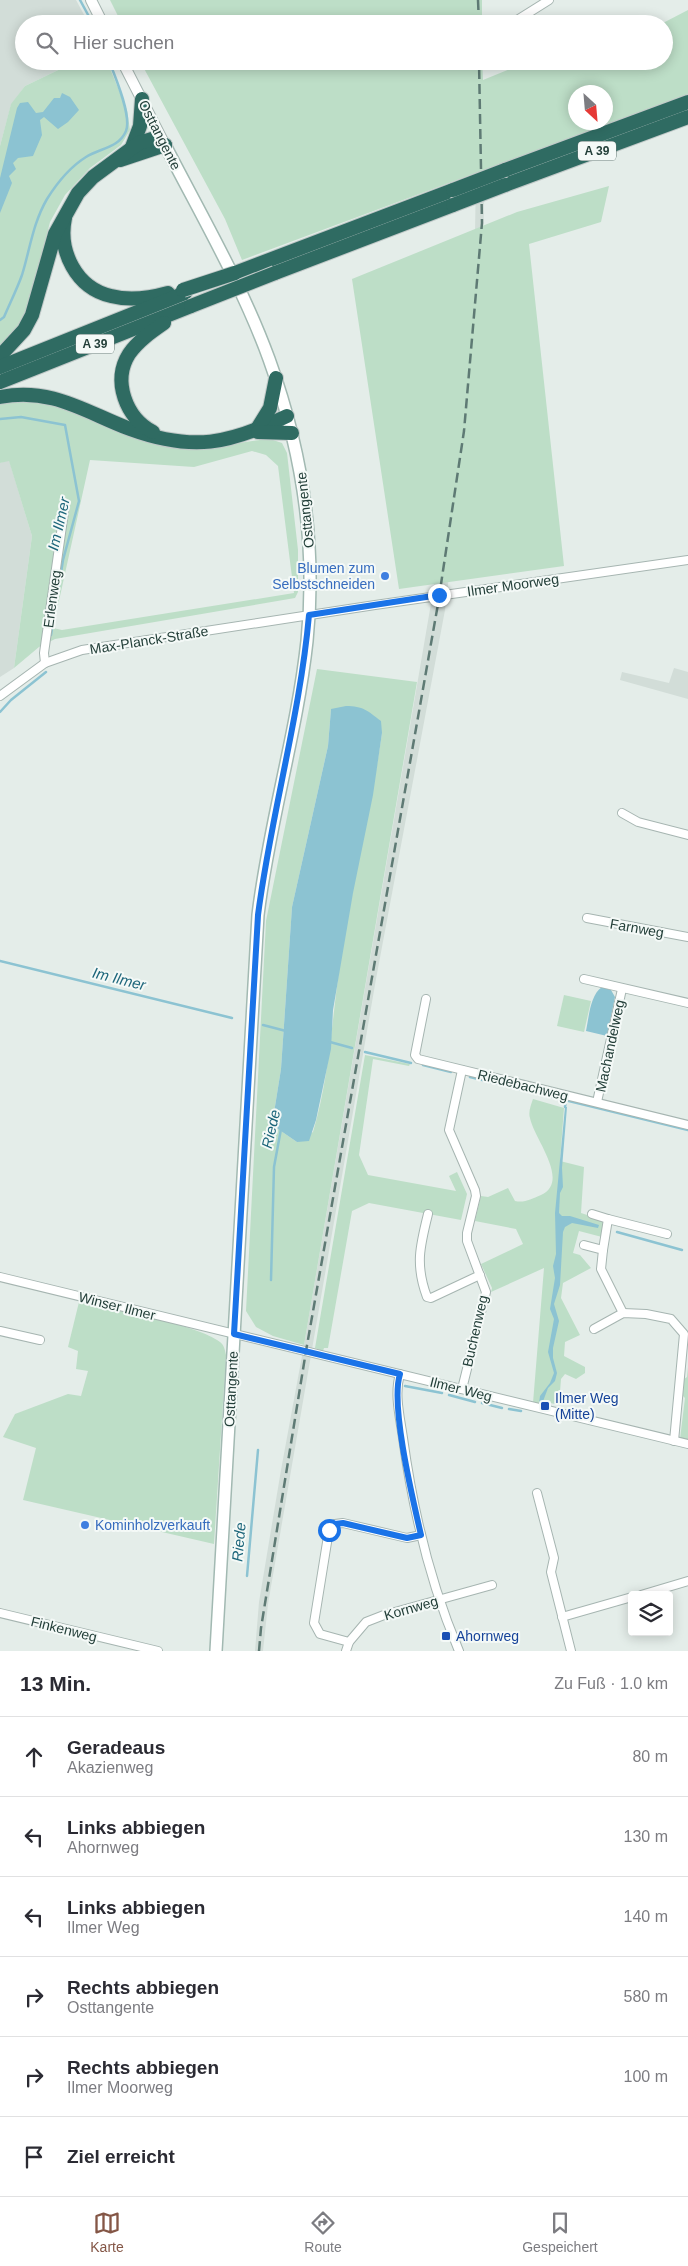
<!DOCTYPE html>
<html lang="de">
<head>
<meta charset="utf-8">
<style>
  :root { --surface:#fff; --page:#f2f2f3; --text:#2b2b33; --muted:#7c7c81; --line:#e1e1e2; --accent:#845646 }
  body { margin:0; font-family:Helvetica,sans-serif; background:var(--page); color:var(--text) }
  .controls { position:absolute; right:15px; bottom:15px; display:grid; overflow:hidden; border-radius:5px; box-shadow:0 2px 12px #0003 }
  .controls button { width:45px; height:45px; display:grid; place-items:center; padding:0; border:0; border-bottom:1px solid var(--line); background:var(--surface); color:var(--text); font:25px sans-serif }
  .compass { position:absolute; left:568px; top:85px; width:45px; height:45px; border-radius:50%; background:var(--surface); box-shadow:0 2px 12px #0003; rotate:154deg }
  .stop { position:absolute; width:15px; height:15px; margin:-11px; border:4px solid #1a73e8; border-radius:50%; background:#fff }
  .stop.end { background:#1a73e8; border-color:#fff; box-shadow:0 1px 5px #0008 }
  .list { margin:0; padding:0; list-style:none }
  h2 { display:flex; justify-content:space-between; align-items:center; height:65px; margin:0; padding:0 20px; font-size:21px }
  h2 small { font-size:16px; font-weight:400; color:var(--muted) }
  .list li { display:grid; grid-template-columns:32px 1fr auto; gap:15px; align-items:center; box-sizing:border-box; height:80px; padding:0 20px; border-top:1px solid var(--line) }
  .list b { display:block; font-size:19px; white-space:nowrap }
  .list p { margin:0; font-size:16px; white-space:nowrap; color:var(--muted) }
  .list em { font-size:16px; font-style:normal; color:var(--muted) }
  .icon { flex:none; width:28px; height:28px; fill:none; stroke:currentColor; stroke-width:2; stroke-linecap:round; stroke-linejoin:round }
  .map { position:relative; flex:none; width:688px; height:1651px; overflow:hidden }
  .search { position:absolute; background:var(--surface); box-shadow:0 2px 12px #0003; left:15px; right:15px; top:15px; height:55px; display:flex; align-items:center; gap:12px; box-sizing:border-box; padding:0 18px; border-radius:28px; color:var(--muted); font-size:19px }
  .sheet { height:545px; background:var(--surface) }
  nav { display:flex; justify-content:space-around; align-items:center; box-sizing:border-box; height:70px; border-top:1px solid var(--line); background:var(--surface); font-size:14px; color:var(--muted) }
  nav a { display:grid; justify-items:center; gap:2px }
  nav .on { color:var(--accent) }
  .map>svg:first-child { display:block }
</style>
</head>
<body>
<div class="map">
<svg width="688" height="1651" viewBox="0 0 688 1651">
  <rect width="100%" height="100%" fill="#e4ede9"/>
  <g fill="#d2ddd8">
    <path d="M 0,0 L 76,0 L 89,24 L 24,24 L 24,61 L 77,61 L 25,86 L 11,105 L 0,146 Z"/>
    <path d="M 482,61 L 485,164 L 482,292 L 445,610 L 376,979 L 268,1604 L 263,1651 L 255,1651 L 259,1602 L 281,1470 L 304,1345 L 453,475 L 474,288 L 476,177 L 474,87 Z"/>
    <path d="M 9,460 L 32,536 L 14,668 L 0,677 L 0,463 Z"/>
    <path d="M 674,668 L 688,672 L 688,699 L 620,680 L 622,672 L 669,683 Z"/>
  </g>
  <g fill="#bddec7" fill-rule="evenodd">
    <path d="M 110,0 L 482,0 L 482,24 L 122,24 Z"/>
    <path d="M 688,10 L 688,94 L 242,260 L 225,219 L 140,61 L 482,61 L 483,80 L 530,61 L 664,61 L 664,24 L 661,24 ZM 576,92 L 606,92 L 606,122 L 576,122 Z"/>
    <path d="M 77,61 L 107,61 L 127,110 L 130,130 L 121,145 L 90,168 L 65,195 L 50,222 L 29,306 L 16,329 L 0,346 L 0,146 L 11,104 L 25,86 Z"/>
    <path d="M 609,186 L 601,222 L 529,244 L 564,566 L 399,589 L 352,279 L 517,212 Z"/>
    <path d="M 38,400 L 210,447 L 260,440 L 273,440 L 282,443 L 287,453 L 298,550 L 298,592 L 295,598 L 55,639 L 39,647 L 14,668 L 32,536 L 9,461 L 0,463 L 0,401 ZM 252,451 L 266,455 L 278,466 L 294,593 L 62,630 L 53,628 L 90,460 L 194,467 Z"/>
    <path d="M 317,669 L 417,682 L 304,1345 L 273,1336 L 256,1327 L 246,1311 L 266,921 ZM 331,709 L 382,733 C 371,808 353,882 341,957 C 332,1015 330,1075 313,1132 L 297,1142 L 278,1129 L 273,1119 L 281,1069 L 292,907 L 328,746 Z"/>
    <path d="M 564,995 L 591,1001 L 584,1032 L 557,1026 Z"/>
    <path d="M 365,1055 L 410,1064 L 409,1066 L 373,1059 L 359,1155 L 368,1175 L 456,1191 L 449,1176 L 457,1172 L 467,1194 L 461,1220 L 369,1203 L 352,1211 L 328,1348 L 324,1348 L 323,1351 L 315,1348 Z"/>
    <path d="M 533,1099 L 564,1108 L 560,1161 L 584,1167 L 581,1213 L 606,1221 L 602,1237 L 579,1231 L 573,1253 L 580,1255 L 591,1268 L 563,1283 L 561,1298 L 580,1335 L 565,1342 L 564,1356 L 585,1367 L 585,1373 L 576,1379 L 565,1374 L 561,1379 L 559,1405 L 542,1401 L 542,1405 L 533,1403 L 544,1268 L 491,1292 L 492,1288 L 481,1264 L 523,1244 L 516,1229 L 475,1221 L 481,1196 L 488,1197 L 508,1188 L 515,1201 C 525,1203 531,1199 541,1195 C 571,1181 534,1139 530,1118 C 528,1112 531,1105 533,1099 Z"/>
    <path d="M 79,1302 C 110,1310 197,1324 220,1342 C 224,1345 225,1350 226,1355 L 214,1544 L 23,1500 L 36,1448 L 3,1437 L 15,1414 L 68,1394 L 81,1396 L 88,1371 L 76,1369 L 78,1351 L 68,1347 Z"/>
    <path d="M 688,1367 L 688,1441 L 680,1439 L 685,1398 L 683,1396 L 684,1379 L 687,1377 Z"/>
  </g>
  <g fill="#8cc3d2">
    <path d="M 62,93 L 70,97 L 79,110 L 68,122 L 58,129 L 44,117 L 40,120 L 42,135 L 33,156 L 18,158 L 13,163 L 16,169 L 9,176 L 12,183 L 0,213 L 0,178 L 17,108 L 20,103 L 28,102 L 36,113 L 43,112 L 54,98 L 60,98 Z"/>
    <path d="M 346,706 C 363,706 368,711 381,721 L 382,733 L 373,795 L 353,893 L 333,1010 L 331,1049 L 316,1120 L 309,1141 L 297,1142 L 278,1129 L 273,1119 L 281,1069 L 292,907 L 328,746 L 331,709 Z"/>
    <path d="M 602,987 L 611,990 L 615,997 L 607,1036 L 586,1031 C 589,1017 590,995 602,987 Z"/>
    <path d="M 565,1107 L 567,1107 L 562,1168 L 563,1187 L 560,1193 L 559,1213 L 562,1216 L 570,1216 L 599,1225 L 598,1228 L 572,1223 L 565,1227 L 563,1232 L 560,1285 L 554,1304 L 559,1321 L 553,1348 L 553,1358 L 557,1373 L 555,1381 L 548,1388 L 542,1404 L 539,1403 L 540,1396 L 550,1383 L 554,1373 L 548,1352 L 554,1319 L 550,1309 L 555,1278 L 553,1266 L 556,1254 L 555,1213 Z"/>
  </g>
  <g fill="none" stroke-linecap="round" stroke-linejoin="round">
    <g stroke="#8cc3d2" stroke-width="2.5">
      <path d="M 80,0 L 93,24"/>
      <path d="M 0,320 L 4,317 C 10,303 17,289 22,275 C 30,249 33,223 47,199 C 57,183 70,167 86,157 C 100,148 119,148 126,131 C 132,116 115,76 109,61"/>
      <path d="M 0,419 L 21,417 L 65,425 L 79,501 L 63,560 L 51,635"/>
      <path d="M 0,712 L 11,700 L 46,672"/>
      <path d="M 0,961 L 232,1018"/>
      <path d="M 263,1025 L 286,1031"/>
      <path d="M 330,1042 L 352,1048"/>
      <path d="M 365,1052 L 411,1063"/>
      <path d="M 423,1065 L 451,1072"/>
      <path d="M 470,1077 L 688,1130"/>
      <path d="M 565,1107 L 566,1099"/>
      <path d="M 617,1232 L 682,1250"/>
      <path d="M 271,1280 L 274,1167 L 281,1129"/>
      <path d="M 405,1386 L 442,1393"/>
      <path d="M 449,1395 L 475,1402"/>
      <path d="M 482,1403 L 502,1408"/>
      <path d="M 509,1409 L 521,1411"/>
      <path d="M 247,1576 L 258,1450"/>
    </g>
    <g stroke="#a6b5b1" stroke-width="10">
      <g id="minor">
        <path d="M 498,23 L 514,22 L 549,0"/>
        <path d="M 45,663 L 44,653 L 65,505"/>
        <path d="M 0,696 L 45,663 L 82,650 L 375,605 L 688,560"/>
        <path d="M 622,813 L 638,822 L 688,835"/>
        <path d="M 587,918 L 688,937"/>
        <path d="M 584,979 L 688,1003"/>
        <path d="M 426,999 L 415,1055 L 418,1059 L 688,1125"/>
        <path d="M 462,1070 L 449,1130 L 475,1190 L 476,1196 L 467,1233 L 467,1241 L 486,1292 L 462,1389"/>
        <path d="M 597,1102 L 622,989"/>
        <path d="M 428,1214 C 420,1246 415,1265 427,1297 L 431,1298 L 480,1275"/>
        <path d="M 592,1214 L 608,1219"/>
        <path d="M 584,1245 L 603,1250 L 601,1269 L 623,1313"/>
        <path d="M 603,1250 L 608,1219 L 667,1234"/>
        <path d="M 0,1277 L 688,1444"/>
        <path d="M 594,1329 L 623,1313 L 646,1314 L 671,1319 L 684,1334 L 674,1441"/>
        <path d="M 0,1331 L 40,1340"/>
        <path d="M 400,1374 C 394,1394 400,1417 403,1438 C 413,1511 430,1583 459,1651"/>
        <path d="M 537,1493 L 554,1558 L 551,1572 L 571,1651"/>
        <path d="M 641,1595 L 688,1581"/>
        <path d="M 0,1613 L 158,1651"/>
        <path d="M 562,1617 L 632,1597"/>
        <path d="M 349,1642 L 320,1634 L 314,1623 L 329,1530 L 335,1524 L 343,1523 L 407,1538 L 421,1535"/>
        <path d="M 346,1651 L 349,1642 L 366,1622 L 384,1615 L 492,1585"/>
      </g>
    </g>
    <g stroke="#a6b5b1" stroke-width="12">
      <g id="tertiary">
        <path d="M 91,0 L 103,24"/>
        <path d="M 122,61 L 165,145"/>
      </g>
    </g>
    <g stroke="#a2b9b2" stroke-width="14">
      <path id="secondary" d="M 165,145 C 201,215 242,285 269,359 C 302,450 317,545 307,641 C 297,733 269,823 258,915 L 216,1651"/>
    </g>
    <g stroke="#c1c9c8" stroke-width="16">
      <g id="motorway">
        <path d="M 132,147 L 140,126 L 142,99"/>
        <path d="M 120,160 L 165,145"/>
        <path d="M 505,170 L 688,102"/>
        <path d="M 505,185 L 688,117"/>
        <path d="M 65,218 C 58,251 76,288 111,296 C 130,301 150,298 168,293"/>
        <path d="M 235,273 L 453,190"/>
        <path d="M 275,273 L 453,205"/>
        <path d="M 0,356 L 24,330 L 32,315 L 55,234 L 78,193 L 93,177 L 139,143 L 152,139 L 165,145"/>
        <path d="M 0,367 L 185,293"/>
        <path d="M 0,382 L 191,306"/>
        <path d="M 0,397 C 52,387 85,412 130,429 C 193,452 229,444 287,416"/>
        <path d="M 257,429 L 270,408 L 276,378"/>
        <path d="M 153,432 C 126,418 112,381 129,354 C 138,341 151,332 164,323"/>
        <path d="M 258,432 L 292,433"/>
      </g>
    </g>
    <use href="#minor" stroke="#fff" stroke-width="8"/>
    <use href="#tertiary" stroke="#fff" stroke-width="10"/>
    <use href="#secondary" stroke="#fff" stroke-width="11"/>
    <use href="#motorway" stroke="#2f6b62" stroke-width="14"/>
    <g stroke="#5e7a74" stroke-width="2.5" stroke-dasharray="10 5" stroke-linecap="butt">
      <path d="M 478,0 L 479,24"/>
      <path d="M 259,1651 L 261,1628 L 306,1351 L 438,604 L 464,431 L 482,223 L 479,61"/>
    </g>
    <g stroke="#c1c9c8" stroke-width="16" stroke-linecap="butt">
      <g id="motorway-bridge">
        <path d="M 453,190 L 505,170"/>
        <path d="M 453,205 L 505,185"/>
        <path d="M 183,290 L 235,273"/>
        <path d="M 191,306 L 275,273"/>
      </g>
    </g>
    <use href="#motorway-bridge" stroke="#2f6b62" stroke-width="14"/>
  </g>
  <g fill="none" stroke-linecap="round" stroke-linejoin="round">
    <path stroke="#1a73e8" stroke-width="6" d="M 329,1530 L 335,1524 L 343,1523 L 407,1538 L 421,1535 C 413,1500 390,1405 400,1374 L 234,1334 L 258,915 C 271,814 300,716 309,615 L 439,595"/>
  </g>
  <g fill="#3f7fe0" stroke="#f4f9f7" stroke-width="2">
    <circle cx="385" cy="576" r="5"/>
    <circle cx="85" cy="1525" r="5"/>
  </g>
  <g fill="#1a4fb4" stroke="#f4f9f7" stroke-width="2">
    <rect x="540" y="1401" width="10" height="10" rx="2.5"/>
    <rect x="441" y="1631" width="10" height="10" rx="2.5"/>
  </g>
  <g text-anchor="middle" stroke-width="4" stroke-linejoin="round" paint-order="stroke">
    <g fill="#f4f9f7" stroke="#627772" stroke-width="1">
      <rect x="578" y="141.5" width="38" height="19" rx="4"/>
      <rect x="76" y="334.5" width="38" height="19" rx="4"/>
    </g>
    <g font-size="12" font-weight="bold" fill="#233f39">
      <text x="597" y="155">A 39</text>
      <text x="95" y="348">A 39</text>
    </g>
    <g font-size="14" fill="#233f39" stroke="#f4f9f7">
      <text transform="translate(160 135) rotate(63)" y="5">Osttangente</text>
      <text transform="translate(305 510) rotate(-96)" y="5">Osttangente</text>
      <text transform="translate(513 585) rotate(-8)" y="5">Ilmer Moorweg</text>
      <text transform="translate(52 599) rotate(-82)" y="5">Erlenweg</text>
      <text transform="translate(149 640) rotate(-9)" y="5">Max-Planck-Straße</text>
      <text transform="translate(637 928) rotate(10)" y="5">Farnweg</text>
      <text transform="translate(610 1046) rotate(-78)" y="5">Machandelweg</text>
      <text transform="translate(523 1085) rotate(14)" y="5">Riedebachweg</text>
      <text transform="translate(117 1306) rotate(14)" y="5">Winser Ilmer</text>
      <text transform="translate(475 1331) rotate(-77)" y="5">Buchenweg</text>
      <text transform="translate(231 1389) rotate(-87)" y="5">Osttangente</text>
      <text transform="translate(461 1389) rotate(14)" y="5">Ilmer Weg</text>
      <text transform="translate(411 1608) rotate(-16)" y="5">Kornweg</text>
      <text transform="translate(64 1629) rotate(14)" y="5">Finkenweg</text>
    </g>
    <g font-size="14" fill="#366cbe" stroke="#f4f9f7" text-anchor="end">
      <text x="375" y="573">Blumen zum<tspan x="375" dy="16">Selbstschneiden</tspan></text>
      <text x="95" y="1530" text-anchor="start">Kominholzverkauft</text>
    </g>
    <g font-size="14" fill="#164399" stroke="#f4f9f7" text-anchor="start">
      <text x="555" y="1403">Ilmer Weg<tspan x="555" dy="16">(Mitte)</tspan></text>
      <text x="456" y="1641">Ahornweg</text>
    </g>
    <g font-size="15" font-style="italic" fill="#1d667b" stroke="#f4f9f7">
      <text transform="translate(59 524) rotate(-77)" y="5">Im Ilmer</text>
      <text transform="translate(119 979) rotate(14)" y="5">Im Ilmer</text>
      <text transform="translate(271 1129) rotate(-77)" y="5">Riede</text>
      <text transform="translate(239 1542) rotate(-85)" y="5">Riede</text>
    </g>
  </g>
</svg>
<div class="controls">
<button><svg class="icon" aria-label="layers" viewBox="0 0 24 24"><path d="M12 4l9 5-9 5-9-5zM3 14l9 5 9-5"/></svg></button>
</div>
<svg class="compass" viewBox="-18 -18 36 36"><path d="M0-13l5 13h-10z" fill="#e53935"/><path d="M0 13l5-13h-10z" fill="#7c7c81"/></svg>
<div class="stop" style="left:329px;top:1530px"></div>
<div class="stop end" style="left:439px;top:595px"></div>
<div class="search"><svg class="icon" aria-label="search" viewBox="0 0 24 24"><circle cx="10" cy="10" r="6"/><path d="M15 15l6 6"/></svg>Hier suchen</div>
</div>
<section class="sheet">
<h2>13 Min.<small>Zu Fuß · 1.0 km</small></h2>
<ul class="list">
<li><svg class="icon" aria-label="ahead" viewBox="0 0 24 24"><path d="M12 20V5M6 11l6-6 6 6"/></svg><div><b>Geradeaus</b><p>Akazienweg</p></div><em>80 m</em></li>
<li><svg class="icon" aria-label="left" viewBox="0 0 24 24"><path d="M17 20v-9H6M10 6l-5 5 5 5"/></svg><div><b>Links abbiegen</b><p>Ahornweg</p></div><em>130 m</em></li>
<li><svg class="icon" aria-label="left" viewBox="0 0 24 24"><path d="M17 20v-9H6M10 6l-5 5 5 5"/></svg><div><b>Links abbiegen</b><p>Ilmer Weg</p></div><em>140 m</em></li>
<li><svg class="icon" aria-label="right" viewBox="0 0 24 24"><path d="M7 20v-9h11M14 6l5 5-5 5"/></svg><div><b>Rechts abbiegen</b><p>Osttangente</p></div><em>580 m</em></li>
<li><svg class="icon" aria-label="right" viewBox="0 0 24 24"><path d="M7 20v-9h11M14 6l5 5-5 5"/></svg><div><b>Rechts abbiegen</b><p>Ilmer Moorweg</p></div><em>100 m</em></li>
<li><svg class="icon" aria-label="arrive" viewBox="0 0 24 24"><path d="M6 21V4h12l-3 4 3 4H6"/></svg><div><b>Ziel erreicht</b></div></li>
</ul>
</section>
<nav>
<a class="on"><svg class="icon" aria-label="map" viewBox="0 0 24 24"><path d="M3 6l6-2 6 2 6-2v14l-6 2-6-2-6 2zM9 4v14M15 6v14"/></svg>Karte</a>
<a><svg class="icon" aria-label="directions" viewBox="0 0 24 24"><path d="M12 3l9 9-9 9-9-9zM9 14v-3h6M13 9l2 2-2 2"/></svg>Route</a>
<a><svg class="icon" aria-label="saved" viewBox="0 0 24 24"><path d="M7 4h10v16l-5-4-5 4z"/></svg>Gespeichert</a>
</nav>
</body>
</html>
